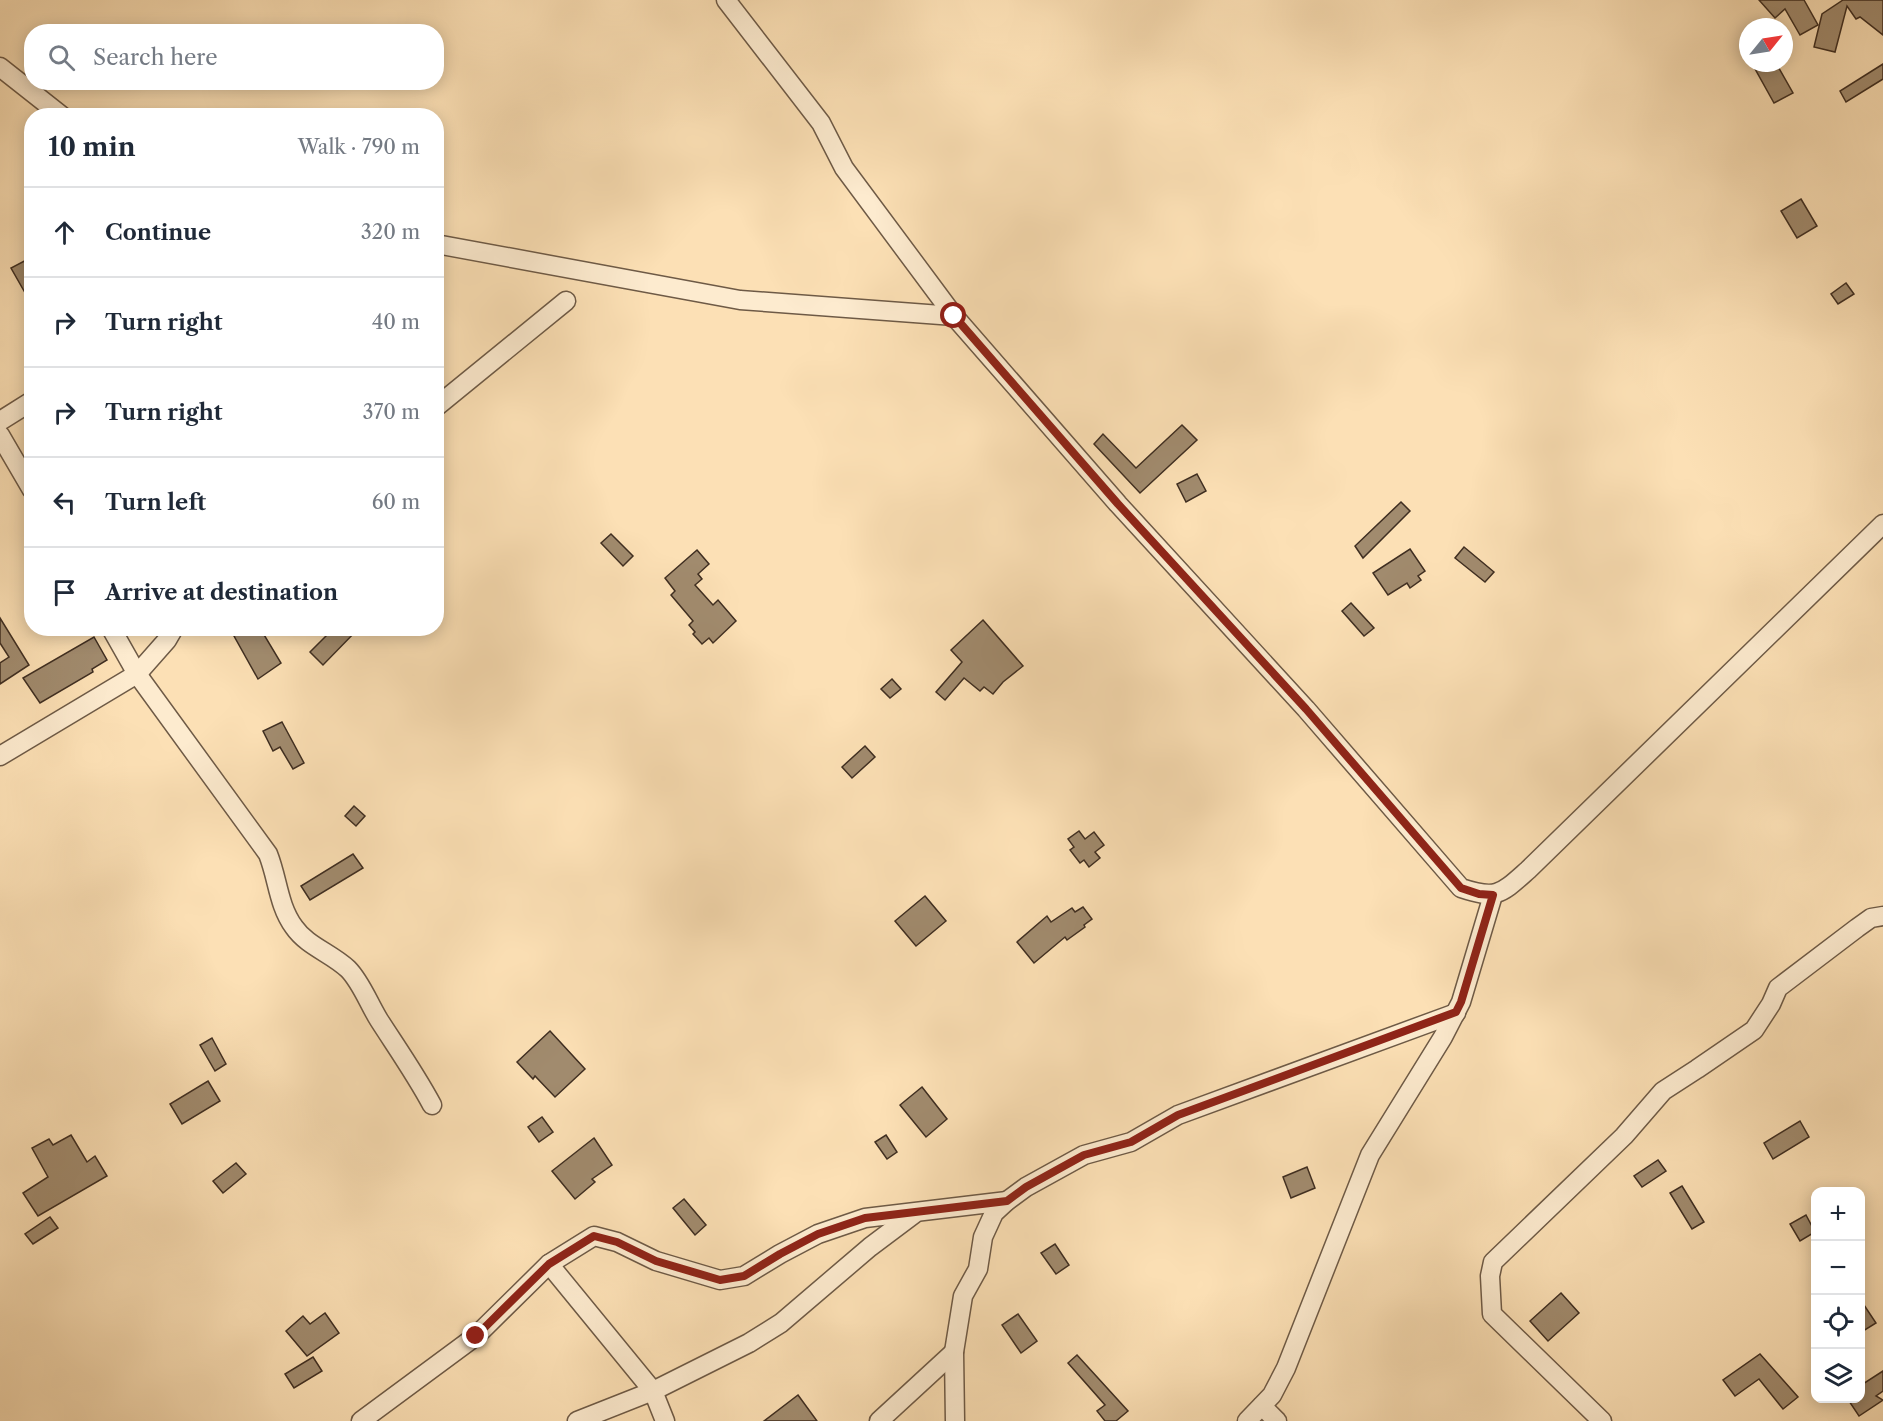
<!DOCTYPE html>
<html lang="en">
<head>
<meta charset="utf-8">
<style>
  :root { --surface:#fff; --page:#f6f6f7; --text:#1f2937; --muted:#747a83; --line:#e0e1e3 }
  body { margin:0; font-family:"Libre Caslon Text",serif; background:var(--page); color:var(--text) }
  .controls { position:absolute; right:18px; bottom:18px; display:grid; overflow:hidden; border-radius:12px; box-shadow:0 3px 15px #0003 }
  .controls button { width:54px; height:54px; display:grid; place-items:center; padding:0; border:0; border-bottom:2px solid var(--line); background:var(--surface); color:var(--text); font:30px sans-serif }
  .compass { position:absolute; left:1739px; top:18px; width:54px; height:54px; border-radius:50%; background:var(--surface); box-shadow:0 3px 15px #0003; rotate:60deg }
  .stop { position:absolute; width:18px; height:18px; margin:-14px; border:4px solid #8f2418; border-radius:50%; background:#fff }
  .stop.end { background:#8f2418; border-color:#fff; box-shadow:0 2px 6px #0008 }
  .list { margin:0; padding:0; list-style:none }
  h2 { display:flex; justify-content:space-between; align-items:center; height:78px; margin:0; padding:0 24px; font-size:26px }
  h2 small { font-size:20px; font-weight:400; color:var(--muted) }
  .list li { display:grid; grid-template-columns:39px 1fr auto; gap:18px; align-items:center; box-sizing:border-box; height:90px; padding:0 24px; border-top:2px solid var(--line) }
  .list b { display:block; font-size:22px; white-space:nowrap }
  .list em { font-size:20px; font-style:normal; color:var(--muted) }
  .icon { flex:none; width:33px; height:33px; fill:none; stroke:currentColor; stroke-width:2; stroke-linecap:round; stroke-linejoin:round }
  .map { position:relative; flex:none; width:1883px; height:1421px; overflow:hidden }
  .search { position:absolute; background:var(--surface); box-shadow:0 3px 15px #0003; left:24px; top:24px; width:420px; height:66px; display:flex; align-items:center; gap:15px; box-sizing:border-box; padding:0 21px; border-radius:24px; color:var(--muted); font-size:22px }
  .panel { position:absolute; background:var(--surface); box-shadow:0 3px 15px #0003; left:24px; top:108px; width:420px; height:528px; border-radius:24px }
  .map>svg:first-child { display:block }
</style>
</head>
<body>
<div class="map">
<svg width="1883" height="1421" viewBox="0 0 1883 1421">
  <rect width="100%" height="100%" fill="#fce0b5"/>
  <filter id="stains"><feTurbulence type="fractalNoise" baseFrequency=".00333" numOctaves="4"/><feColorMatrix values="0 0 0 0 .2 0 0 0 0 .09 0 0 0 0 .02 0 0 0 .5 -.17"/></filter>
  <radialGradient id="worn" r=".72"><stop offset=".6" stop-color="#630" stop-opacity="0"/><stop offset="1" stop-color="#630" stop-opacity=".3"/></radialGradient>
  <g fill="#a18b6e" stroke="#3f2e21" stroke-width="1.5">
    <path d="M 1759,0 L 1804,0 L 1818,25 L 1800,35 L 1785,9 L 1775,18 Z"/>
    <path d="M 1843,0 L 1883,0 L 1883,35 L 1860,17 L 1856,19 L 1847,6 L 1835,52 L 1814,47 L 1822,14 Z"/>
    <path d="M 1762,63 L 1776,63 L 1793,93 L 1774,103 L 1754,67 Z"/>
    <path d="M 1883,64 L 1883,79 L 1846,102 L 1840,91 Z"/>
    <path d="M 1801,199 L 1817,226 L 1797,238 L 1781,211 Z"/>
    <path d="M 32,257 L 32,305 L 11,268 Z"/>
    <path d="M 1846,283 L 1854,294 L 1838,304 L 1831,294 Z"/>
    <path d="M 1182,425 L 1197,440 L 1140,493 L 1094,444 L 1103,434 L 1136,468 Z"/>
    <path d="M 1197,474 L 1206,491 L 1186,502 L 1177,484 Z"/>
    <path d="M 1401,502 L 1410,511 L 1363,558 L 1355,546 Z"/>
    <path d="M 611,534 L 633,556 L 623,566 L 601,543 Z"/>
    <path d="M 1464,547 L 1494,572 L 1485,582 L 1455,558 Z"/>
    <path d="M 1410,549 L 1425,571 L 1418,576 L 1421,580 L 1410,588 L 1407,583 L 1388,595 L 1373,573 Z"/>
    <path d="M 697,550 L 709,564 L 698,574 L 702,579 L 695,585 L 713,605 L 718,600 L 736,621 L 713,643 L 709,638 L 702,644 L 693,634 L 695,632 L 689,625 L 693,621 L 671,595 L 675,591 L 665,578 Z"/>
    <path d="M 1351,603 L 1374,628 L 1364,636 L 1342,611 Z"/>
    <path d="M 0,618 L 29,665 L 0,684 L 0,663 L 9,657 L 0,643 Z"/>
    <path d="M 983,620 L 1023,666 L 1003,682 L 993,694 L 984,687 L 980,691 L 964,678 L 945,700 L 936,692 L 962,662 L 951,650 Z"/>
    <path d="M 247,628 L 260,628 L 281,663 L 258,679 L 234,636 Z"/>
    <path d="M 338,628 L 359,628 L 323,665 L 310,652 L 330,632 L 332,634 Z"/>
    <path d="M 94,637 L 107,660 L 92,669 L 93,672 L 40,703 L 23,678 Z"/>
    <path d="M 892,679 L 901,689 L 890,698 L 881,689 Z"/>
    <path d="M 282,722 L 304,763 L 293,769 L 280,747 L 273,751 L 263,731 Z"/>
    <path d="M 865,746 L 875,757 L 852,778 L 842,767 Z"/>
    <path d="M 354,806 L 365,816 L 356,826 L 345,816 Z"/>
    <path d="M 1079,831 L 1085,839 L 1094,832 L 1104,845 L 1095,852 L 1100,858 L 1089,867 L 1084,860 L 1080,863 L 1070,850 L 1074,847 L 1068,839 Z"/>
    <path d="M 353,854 L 363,868 L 310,900 L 301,886 Z"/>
    <path d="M 925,896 L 946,921 L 916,946 L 895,921 Z"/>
    <path d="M 1083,907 L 1092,919 L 1084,925 L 1085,927 L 1067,940 L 1065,937 L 1034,963 L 1017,942 L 1047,916 L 1051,922 L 1072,908 L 1075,912 Z"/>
    <path d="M 550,1031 L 585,1069 L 555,1097 L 535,1076 L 533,1079 L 517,1062 Z"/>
    <path d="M 212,1038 L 226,1064 L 215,1071 L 200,1045 Z"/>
    <path d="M 208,1081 L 220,1101 L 182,1124 L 170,1104 Z"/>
    <path d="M 922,1087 L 947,1119 L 926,1137 L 900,1105 Z"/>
    <path d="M 542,1117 L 553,1132 L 539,1142 L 528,1127 Z"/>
    <path d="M 1800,1121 L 1809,1137 L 1773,1159 L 1764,1143 Z"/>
    <path d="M 71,1135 L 87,1162 L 95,1156 L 107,1176 L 38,1216 L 23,1193 L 48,1177 L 32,1148 L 49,1139 L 53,1145 Z"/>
    <path d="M 886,1135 L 897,1152 L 887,1159 L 875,1142 Z"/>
    <path d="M 594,1138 L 612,1165 L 592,1179 L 595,1182 L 575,1199 L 552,1171 Z"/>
    <path d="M 1658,1160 L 1666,1171 L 1642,1187 L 1634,1176 Z"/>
    <path d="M 236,1163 L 246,1174 L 223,1193 L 213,1181 Z"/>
    <path d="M 1307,1167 L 1315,1188 L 1291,1198 L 1283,1177 Z"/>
    <path d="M 1682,1186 L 1704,1222 L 1692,1229 L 1670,1193 Z"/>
    <path d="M 684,1199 L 706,1225 L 695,1235 L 673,1208 Z"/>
    <path d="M 1806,1215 L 1815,1232 L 1800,1241 L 1790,1224 Z"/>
    <path d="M 50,1217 L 58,1228 L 33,1244 L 25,1234 Z"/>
    <path d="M 1055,1244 L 1069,1265 L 1056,1274 L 1041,1253 Z"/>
    <path d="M 1561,1293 L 1579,1313 L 1548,1341 L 1530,1321 Z"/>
    <path d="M 1860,1299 L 1876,1323 L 1860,1333 Z"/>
    <path d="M 325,1313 L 339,1333 L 307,1356 L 286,1331 L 303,1316 L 310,1324 Z"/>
    <path d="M 1018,1314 L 1037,1341 L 1021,1353 L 1002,1325 Z"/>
    <path d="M 1760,1354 L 1798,1397 L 1783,1409 L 1759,1379 L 1735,1396 L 1723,1380 Z"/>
    <path d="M 1077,1355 L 1128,1411 L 1116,1421 L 1105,1421 L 1097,1411 L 1105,1405 L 1068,1363 Z"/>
    <path d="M 313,1357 L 322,1371 L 294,1388 L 285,1374 Z"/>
    <path d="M 1883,1371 L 1883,1391 L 1876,1396 L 1883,1400 L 1859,1416 L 1847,1398 L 1860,1398 L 1860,1379 L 1863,1384 Z"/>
    <path d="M 798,1395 L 817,1421 L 764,1421 Z"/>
  </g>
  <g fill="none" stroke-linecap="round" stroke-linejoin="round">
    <g stroke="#6e5a46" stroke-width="21">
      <g id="minor">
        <path d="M 726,0 L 821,123 L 844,168 L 954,316 L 1118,504 L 1306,709 L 1461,888 C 1497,900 1501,894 1528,870 L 1883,524"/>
        <path d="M 0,67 L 62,116"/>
        <path d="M 436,244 L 740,300 L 954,316"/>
        <path d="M 436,407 L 566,301"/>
        <path d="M 0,421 L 32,401"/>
        <path d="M 0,435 L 32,490"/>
        <path d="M 111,628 L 137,674 L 268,854 C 278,879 278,905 294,927 C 307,946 331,953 348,969 C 361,982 369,1004 379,1020 C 397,1048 416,1075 432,1105"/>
        <path d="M 0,756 L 137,674 L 167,640 L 174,628"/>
        <path d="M 549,1264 L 653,1391 L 665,1421"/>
        <path d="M 1262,1406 L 1277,1421"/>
        <path d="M 361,1421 L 476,1336 L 549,1264 L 594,1236 L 617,1242 L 656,1261 L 720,1280 L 744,1276 L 780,1254 L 818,1234 L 865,1218 L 1007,1201"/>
        <path d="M 577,1421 L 653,1391 L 749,1343 L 781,1323 L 870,1247 L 914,1214"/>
        <path d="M 879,1421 L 954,1352"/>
        <path d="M 955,1421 L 954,1352 L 963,1296 L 978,1269 L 983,1237 L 994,1213 L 1007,1201 L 1026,1187 L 1084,1155 L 1131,1142 L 1178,1115 L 1456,1013"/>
        <path d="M 1247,1421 L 1272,1395 L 1286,1368 L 1370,1155 L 1443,1037 L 1461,1002 L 1493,895"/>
        <path d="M 1602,1421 L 1492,1314 L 1490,1276 L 1493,1262 L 1624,1136 L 1663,1091 L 1697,1069 L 1754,1030 L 1771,1004 L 1778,988 L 1857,928 L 1871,918 L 1883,916"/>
      </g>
    </g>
    <use href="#minor" stroke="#fdebcf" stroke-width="18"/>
  </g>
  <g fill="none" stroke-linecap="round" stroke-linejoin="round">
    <path stroke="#8f2418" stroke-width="8" d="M 476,1336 L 549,1264 L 594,1236 L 617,1242 L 656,1261 L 720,1280 L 744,1276 L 780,1254 L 818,1234 L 865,1218 L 1007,1201 L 1026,1187 L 1084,1155 L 1131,1142 L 1178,1115 L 1456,1012 L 1461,1002 L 1493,895 L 1479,894 L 1461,888 L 1306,709 L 1118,504 L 954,316"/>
  </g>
  <rect width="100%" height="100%" filter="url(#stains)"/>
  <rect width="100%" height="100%" fill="url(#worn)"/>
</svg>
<div class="controls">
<button>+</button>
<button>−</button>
<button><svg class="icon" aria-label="locate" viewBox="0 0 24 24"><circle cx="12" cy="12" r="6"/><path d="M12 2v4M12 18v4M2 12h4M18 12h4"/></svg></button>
<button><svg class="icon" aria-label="layers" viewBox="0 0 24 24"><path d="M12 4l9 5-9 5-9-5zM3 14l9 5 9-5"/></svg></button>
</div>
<svg class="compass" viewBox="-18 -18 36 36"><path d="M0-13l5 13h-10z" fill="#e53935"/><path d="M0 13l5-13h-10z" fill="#747a83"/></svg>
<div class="stop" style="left:954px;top:316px"></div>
<div class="stop end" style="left:476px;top:1336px"></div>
<div class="search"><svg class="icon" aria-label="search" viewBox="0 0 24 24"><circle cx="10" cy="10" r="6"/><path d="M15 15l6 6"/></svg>Search here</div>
<section class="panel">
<h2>10 min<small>Walk · 790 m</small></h2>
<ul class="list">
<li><svg class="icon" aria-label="ahead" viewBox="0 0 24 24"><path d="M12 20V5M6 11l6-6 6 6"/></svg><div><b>Continue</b></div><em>320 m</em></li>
<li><svg class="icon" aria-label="right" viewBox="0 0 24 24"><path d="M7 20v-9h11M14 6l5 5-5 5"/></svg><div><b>Turn right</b></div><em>40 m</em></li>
<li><svg class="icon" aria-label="right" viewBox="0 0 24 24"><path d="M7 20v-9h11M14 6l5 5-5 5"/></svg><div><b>Turn right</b></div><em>370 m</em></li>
<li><svg class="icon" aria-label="left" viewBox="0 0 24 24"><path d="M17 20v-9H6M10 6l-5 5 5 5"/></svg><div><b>Turn left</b></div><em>60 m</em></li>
<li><svg class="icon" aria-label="arrive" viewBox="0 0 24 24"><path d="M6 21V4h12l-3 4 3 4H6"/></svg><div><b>Arrive at destination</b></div></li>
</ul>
</section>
</div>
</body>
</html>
